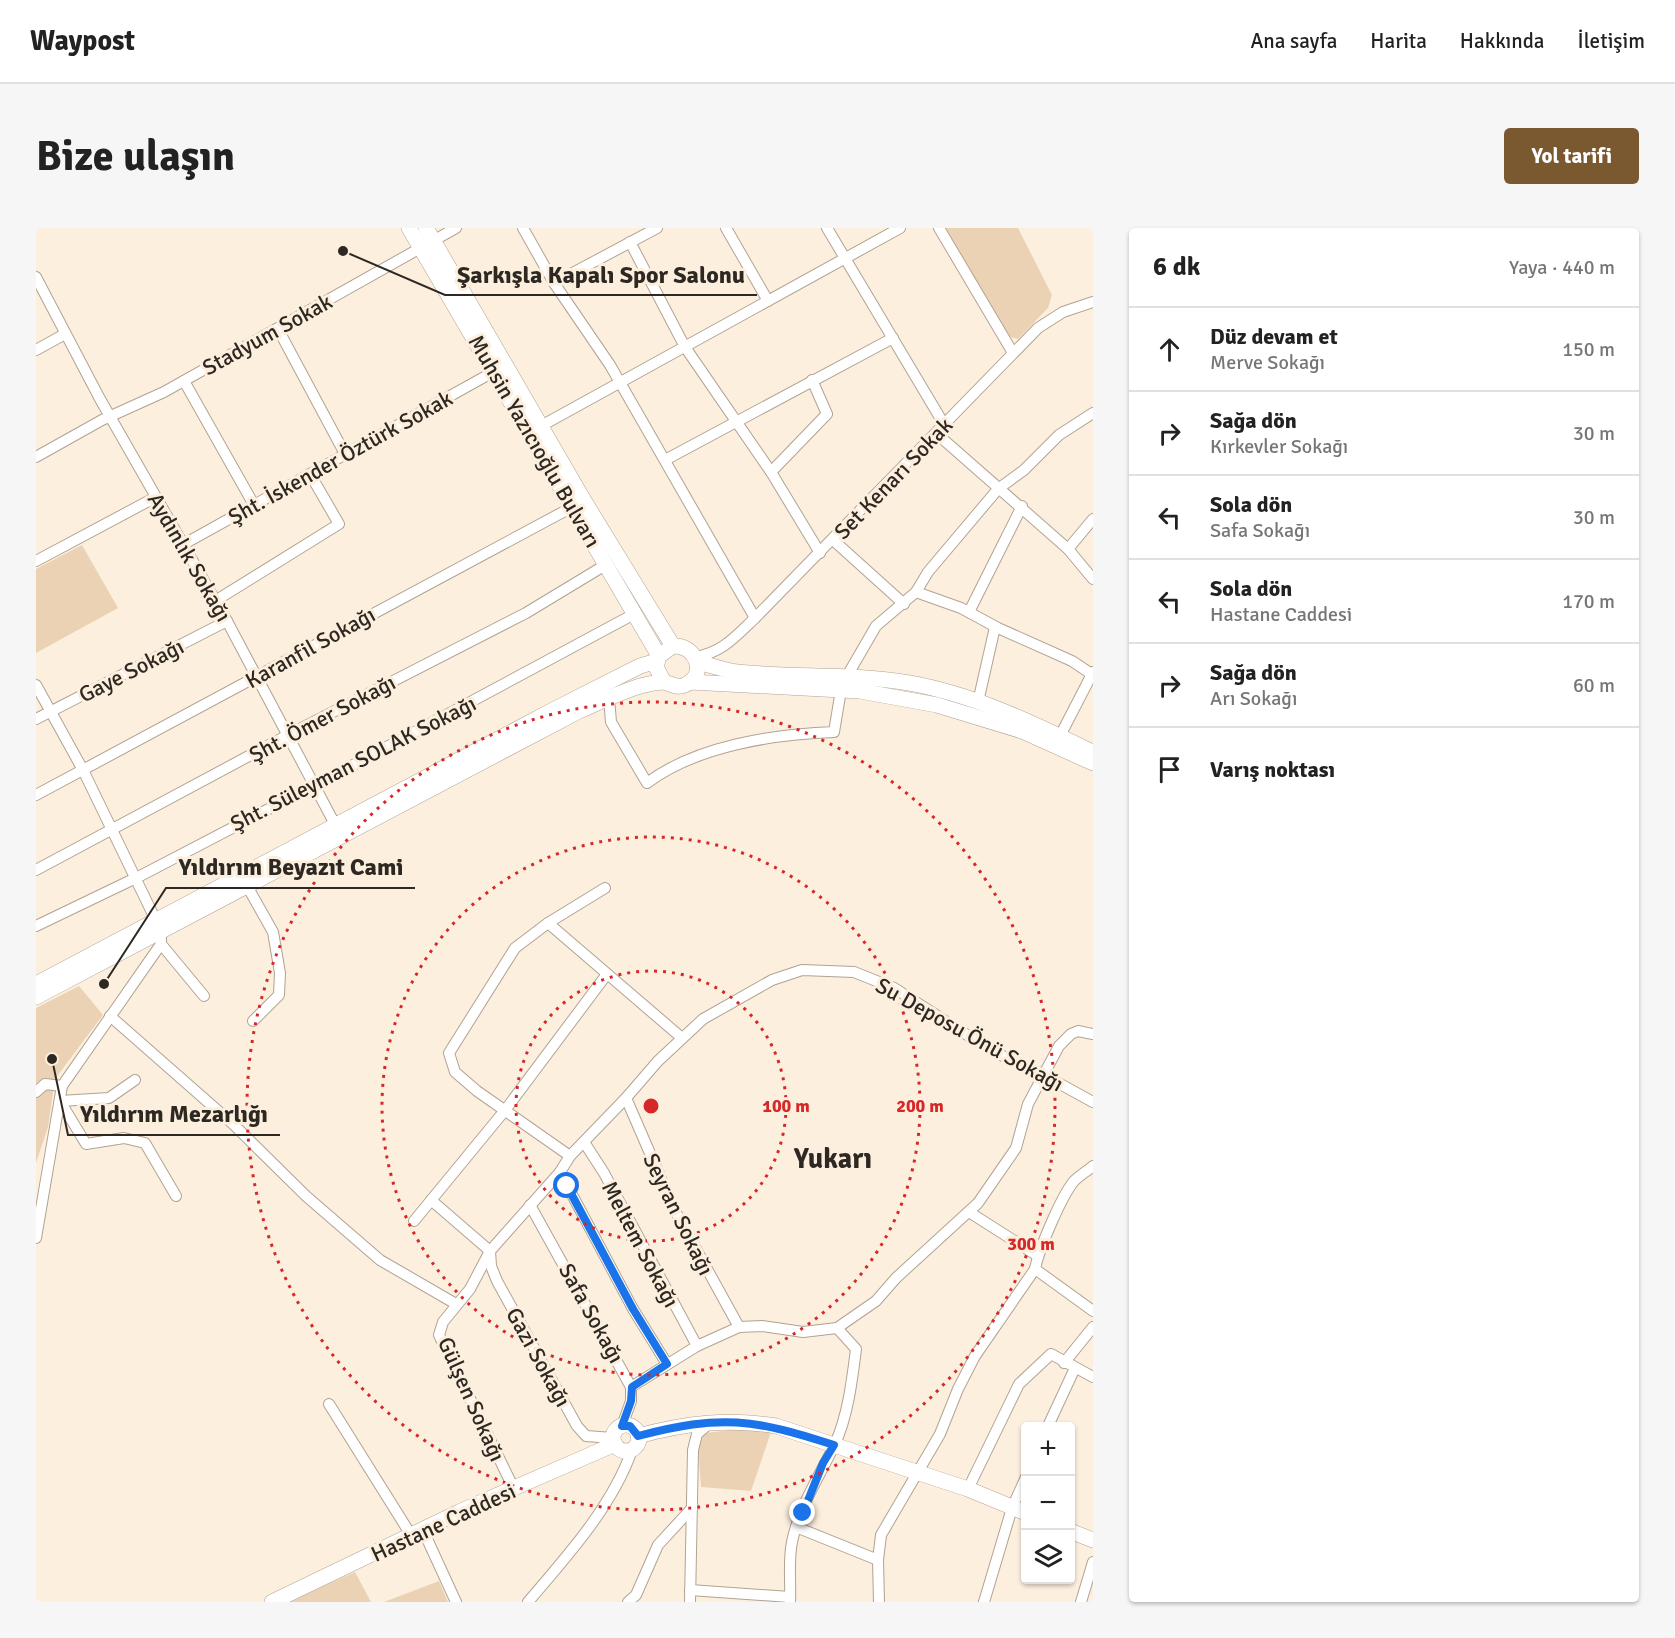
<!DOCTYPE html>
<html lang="tr">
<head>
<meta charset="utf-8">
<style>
  :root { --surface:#fff; --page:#f6f6f6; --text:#222; --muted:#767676; --line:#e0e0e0; --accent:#7a5930 }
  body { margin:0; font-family:Signika,sans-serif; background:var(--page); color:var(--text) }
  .controls { position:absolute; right:18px; bottom:18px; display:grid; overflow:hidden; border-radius:6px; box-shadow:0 2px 4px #0004 }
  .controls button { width:54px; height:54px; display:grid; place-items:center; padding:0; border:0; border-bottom:2px solid var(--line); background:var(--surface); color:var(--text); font:30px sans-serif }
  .stop { position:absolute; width:18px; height:18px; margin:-14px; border:4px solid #1a73e8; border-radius:50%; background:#fff }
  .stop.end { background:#1a73e8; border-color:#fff; box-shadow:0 2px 6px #0008 }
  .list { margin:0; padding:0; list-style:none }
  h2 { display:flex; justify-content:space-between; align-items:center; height:78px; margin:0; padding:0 24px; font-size:26px }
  h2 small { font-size:20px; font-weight:400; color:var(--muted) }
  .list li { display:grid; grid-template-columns:39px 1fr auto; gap:18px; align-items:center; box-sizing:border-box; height:84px; padding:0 24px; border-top:2px solid var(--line) }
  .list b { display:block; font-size:22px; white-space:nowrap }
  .list p { margin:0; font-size:20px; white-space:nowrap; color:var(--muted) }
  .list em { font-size:20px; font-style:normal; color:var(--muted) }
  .icon { flex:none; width:33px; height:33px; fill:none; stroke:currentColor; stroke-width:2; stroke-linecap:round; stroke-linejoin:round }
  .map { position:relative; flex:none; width:1057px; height:1374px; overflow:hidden; border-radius:6px }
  header { display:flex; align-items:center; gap:36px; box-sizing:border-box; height:84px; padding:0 30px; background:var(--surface); border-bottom:2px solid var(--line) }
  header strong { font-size:28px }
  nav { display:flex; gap:33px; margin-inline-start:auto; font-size:21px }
  .intro { display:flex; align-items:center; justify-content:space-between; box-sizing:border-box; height:144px; padding:0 36px }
  h1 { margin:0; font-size:42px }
  .button { padding:15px 27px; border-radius:6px; background:var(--accent); color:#fff; font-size:21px; font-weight:700 }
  main { display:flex; gap:36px; padding:0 36px }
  aside { flex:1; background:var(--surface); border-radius:6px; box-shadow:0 2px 4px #0004 }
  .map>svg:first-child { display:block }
</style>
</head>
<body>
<header>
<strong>Waypost</strong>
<nav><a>Ana sayfa</a><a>Harita</a><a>Hakkında</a><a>İletişim</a></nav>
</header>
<div class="intro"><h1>Bize ulaşın</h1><a class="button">Yol tarifi</a></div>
<main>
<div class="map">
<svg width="1057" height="1374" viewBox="0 0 1057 1374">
  <rect width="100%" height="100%" fill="#fdefde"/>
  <g fill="#ecd2b4">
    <path d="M 910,0 L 982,0 L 1016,67 L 1012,80 L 982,111 L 971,108 Z"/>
    <path d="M 46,317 L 82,380 L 0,425 L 0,341 Z"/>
    <path d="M 43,758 L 67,787 L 19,851 L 12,899 L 0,935 L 0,780 Z"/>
    <path d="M 712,1200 L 735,1204 L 715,1263 L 665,1259 L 661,1206 Z"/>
    <path d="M 319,1344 L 335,1374 L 250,1374 Z"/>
    <path d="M 403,1353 L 412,1374 L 348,1374 Z"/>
  </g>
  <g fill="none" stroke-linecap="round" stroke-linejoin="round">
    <g stroke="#b1a393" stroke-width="12">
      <g id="street">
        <path d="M 487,0 L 518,55 L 574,137 L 719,390"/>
        <path d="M 690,0 L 732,73"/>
        <path d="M 791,0 L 909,198"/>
        <path d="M 903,0 L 977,125"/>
        <path d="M 594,14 L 649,119 L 735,244 L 784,325"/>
        <path d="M 0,49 L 64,171 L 191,393 L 302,602"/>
        <path d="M 518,55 L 621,0"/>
        <path d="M 242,101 L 309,226"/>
        <path d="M 0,122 L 29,106"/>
        <path d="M 148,153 L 218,277"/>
        <path d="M 505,198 L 864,0"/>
        <path d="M 901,206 L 1032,321 L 1057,351"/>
        <path d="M 0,229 L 66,192 L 128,164 L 420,0"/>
        <path d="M 629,232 L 857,110"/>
        <path d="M 735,244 L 791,186 L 776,152"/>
        <path d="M 797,312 L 868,376"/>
        <path d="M 148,316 L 459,143"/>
        <path d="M 1032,321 L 1057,291"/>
        <path d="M 0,333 L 120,269"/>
        <path d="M 880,364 L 925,380 L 962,400 L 1036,433 L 1057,447"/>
        <path d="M 179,373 L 303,296 L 274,246"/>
        <path d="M 933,384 L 986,278"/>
        <path d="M 659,429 C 686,425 700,408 719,390 L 1002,100 L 1027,84 L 1057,74"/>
        <path d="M 811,448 L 840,398 L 880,364 L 892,344 L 962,261 L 988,242 L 1023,207 L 1057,185"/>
        <path d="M 0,457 L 47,542 L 125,703 L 125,716 L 26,858 L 0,1010"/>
        <path d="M 573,470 L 575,494 L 611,555 C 660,518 738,506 798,504 L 805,462"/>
        <path d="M 942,474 L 959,399"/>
        <path d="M 0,491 L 191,393"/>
        <path d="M 1024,508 L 1057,444"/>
        <path d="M 0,567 L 540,277"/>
        <path d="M 0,642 L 252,507 L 490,385 L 571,336"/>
        <path d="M 211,658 L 237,704 L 244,745 L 243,767 L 217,793"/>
        <path d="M 569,660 L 512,695 L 646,810"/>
        <path d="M 512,695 L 479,720 L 413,825 L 419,844 L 441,863 L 534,928"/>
        <path d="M 0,698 L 104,648 L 319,536 L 600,385"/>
        <path d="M 125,716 L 168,768"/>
        <path d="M 74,788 L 197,896 L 270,968 L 344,1032 L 420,1076"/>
        <path d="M 99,852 L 73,870 L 24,873 L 50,916 L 88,910 L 109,915 L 140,968"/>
        <path d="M 0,864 L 9,856 L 26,858"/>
        <path d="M 590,870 L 639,983 L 703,1099"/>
        <path d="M 548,914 L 568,945 L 661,1118"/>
        <path d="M 1057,938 C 1051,943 1043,948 1038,953 C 1025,969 1003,1021 999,1041 L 1057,1083"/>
        <path d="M 524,944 L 597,1081 L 631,1136"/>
        <path d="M 395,972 L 454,1023 L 455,1038 L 461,1053 L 541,1198 L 550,1208 L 577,1210"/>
        <path d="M 494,977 L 595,1159 L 595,1173 L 586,1198"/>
        <path d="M 933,984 L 1002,1028"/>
        <path d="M 378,993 L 470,881 L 571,746"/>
        <path d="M 1028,1135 L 1057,1099"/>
        <path d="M 595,1159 L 661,1118 L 703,1099 L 726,1098 L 767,1104 L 801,1100 L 840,1073 L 860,1050 L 942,975 L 980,920 L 992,876 L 1023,818 L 1035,806 L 1042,803 L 1057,806"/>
        <path d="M 293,1176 L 375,1307"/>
        <path d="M 1012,1198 L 1039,1140"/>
        <path d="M 478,1261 L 403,1107 L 407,1094 L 434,1061 L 454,1023 L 524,944 L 534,928 L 590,870 L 622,833 L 667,791 L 736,752 L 766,742 L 818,744 L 858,760 L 956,823 L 1006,846 L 1057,874"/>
        <path d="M 932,1261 L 983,1156 L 1015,1126 L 1057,1149"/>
        <path d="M 760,1299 L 842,1332"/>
        <path d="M 387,1302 L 420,1374"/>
        <path d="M 654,1362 L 754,1369"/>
        <path d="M 492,1374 C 531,1328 576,1279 596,1222"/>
        <path d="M 592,1374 L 600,1367 L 622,1317 L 657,1279"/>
        <path d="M 654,1374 L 657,1222 L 661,1206 L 674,1195"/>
        <path d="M 754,1374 C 755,1354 752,1333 756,1314 C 763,1279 784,1247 799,1216 C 812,1187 816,1153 820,1121 L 801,1100"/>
        <path d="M 843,1374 L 842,1332 L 845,1307 L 904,1206 L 922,1161 L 939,1128 L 999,1041"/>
        <path d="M 948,1374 L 976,1280 L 990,1249"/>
        <path d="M 1045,1374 L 1057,1334"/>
      </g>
    </g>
    <g stroke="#b1a393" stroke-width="16">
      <g id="secondary">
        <path d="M 373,0 L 623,428"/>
        <path d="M 390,0 L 547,271 L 637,418"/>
        <path d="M 661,434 C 674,437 688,442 701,444 C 758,450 816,445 873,455 C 936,466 995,494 1052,522"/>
        <path d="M 654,454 L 824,463 L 901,477 L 986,503 L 1057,535"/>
        <path d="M 0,756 L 519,481 L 604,438 L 621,433"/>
        <path d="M 0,769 L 543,483 C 564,474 586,463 608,457 C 613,456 621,454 627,454 C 635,455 640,461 649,457 C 672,447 660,416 637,418 L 623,428 L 620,439 L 628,454"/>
        <circle cx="590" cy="1210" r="13"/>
        <path d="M 602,1208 C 650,1195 692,1190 740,1198 L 932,1261 L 990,1285"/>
        <path d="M 1034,1303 L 1057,1312"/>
        <path d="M 236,1374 L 423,1284 L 579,1216"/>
      </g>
    </g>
    <use href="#street" stroke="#fff" stroke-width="10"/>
    <use href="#secondary" stroke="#fff" stroke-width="15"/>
  </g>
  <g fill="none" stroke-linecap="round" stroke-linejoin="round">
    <path stroke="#1a73e8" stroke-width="8" d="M 531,958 L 597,1081 L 631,1136 L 596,1159 L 595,1173 L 586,1198 L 594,1198 L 602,1208 C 685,1186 718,1191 798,1217 L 787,1235 L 767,1285"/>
  </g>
  <g fill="none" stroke="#d62828" stroke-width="3" stroke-dasharray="3 6">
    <circle cx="615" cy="878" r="135"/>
    <circle cx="615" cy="878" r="269"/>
    <circle cx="615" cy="878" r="404"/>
  </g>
  <g text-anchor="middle" stroke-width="6" stroke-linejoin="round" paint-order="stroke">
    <g font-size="22" fill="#2d2822" stroke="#fdefde">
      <text transform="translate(231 106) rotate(-29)" y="8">Stadyum Sokak</text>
      <text transform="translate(499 213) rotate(60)" y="8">Muhsin Yazıcıoğlu Bulvarı</text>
      <text transform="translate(304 229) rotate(-29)" y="8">Şht. İskender Öztürk Sokak</text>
      <text transform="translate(857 250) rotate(-46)" y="8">Set Kenarı Sokak</text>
      <text transform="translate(154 329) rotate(60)" y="8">Aydınlık Sokağı</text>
      <text transform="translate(274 419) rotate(-29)" y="8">Karanfil Sokağı</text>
      <text transform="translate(95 442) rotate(-27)" y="8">Gaye Sokağı</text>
      <text transform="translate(286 490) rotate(-28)" y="8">Şht. Ömer Sokağı</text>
      <text transform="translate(317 535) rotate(-27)" y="8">Şht. Süleyman SOLAK Sokağı</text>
      <text transform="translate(934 806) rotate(29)" y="8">Su Deposu Önü Sokağı</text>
      <text transform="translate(643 986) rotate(64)" y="8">Seyran Sokağı</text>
      <text transform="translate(605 1016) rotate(62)" y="8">Meltem Sokağı</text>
      <text transform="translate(556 1085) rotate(61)" y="8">Safa Sokağı</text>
      <text transform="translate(503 1129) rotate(61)" y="8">Gazi Sokağı</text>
      <text transform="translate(436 1171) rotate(66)" y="8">Gülşen Sokağı</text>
      <text transform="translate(407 1294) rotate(-25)" y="8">Hastane Caddesi</text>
    </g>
    <g font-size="28" font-weight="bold" fill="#2d2822" stroke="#fdefde">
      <text x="797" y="940">Yukarı</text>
    </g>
  </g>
  <circle cx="615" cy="878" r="9" fill="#d62828" stroke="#fdefde" stroke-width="3"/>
  <g font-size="18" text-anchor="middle" font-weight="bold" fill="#d62828" stroke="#fdefde" stroke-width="6" stroke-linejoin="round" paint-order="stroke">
    <text x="750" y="884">100 m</text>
    <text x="884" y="884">200 m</text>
    <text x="995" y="1022">300 m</text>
  </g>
  <path fill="none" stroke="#2d2822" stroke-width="2" d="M307 23L409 67H721M68 756L130 660H379M16 831L32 907H244"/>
  <g fill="#2d2822" stroke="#fdefde" stroke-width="2">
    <circle cx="307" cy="23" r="6"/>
    <circle cx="68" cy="756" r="6"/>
    <circle cx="16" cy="831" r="6"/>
  </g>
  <g font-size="24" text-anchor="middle" font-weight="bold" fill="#2d2822" stroke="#fdefde" stroke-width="6" stroke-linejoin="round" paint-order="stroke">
    <text x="565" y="55">Şarkışla Kapalı Spor Salonu</text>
    <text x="255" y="647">Yıldırım Beyazıt Cami</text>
    <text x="138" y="894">Yıldırım Mezarlığı</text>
  </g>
</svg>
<div class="controls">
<button>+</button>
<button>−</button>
<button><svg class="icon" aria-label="layers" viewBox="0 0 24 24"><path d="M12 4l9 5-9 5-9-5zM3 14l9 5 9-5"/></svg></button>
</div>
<div class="stop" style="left:531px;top:958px"></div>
<div class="stop end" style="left:767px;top:1285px"></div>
</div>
<aside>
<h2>6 dk<small>Yaya · 440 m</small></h2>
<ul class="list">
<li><svg class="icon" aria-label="ahead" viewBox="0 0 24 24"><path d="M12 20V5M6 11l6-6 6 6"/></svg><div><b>Düz devam et</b><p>Merve Sokağı</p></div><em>150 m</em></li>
<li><svg class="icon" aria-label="right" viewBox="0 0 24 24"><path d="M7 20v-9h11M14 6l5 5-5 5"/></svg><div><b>Sağa dön</b><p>Kırkevler Sokağı</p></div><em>30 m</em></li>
<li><svg class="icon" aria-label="left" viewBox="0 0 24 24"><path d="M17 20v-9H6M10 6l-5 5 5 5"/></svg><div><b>Sola dön</b><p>Safa Sokağı</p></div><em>30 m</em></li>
<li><svg class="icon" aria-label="left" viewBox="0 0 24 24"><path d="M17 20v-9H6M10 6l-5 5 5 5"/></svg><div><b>Sola dön</b><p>Hastane Caddesi</p></div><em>170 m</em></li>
<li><svg class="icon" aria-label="right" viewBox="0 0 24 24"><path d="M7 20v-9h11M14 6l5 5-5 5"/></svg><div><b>Sağa dön</b><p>Arı Sokağı</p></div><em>60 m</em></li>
<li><svg class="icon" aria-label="arrive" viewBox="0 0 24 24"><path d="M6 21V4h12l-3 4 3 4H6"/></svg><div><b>Varış noktası</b></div></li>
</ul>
</aside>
</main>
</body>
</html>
